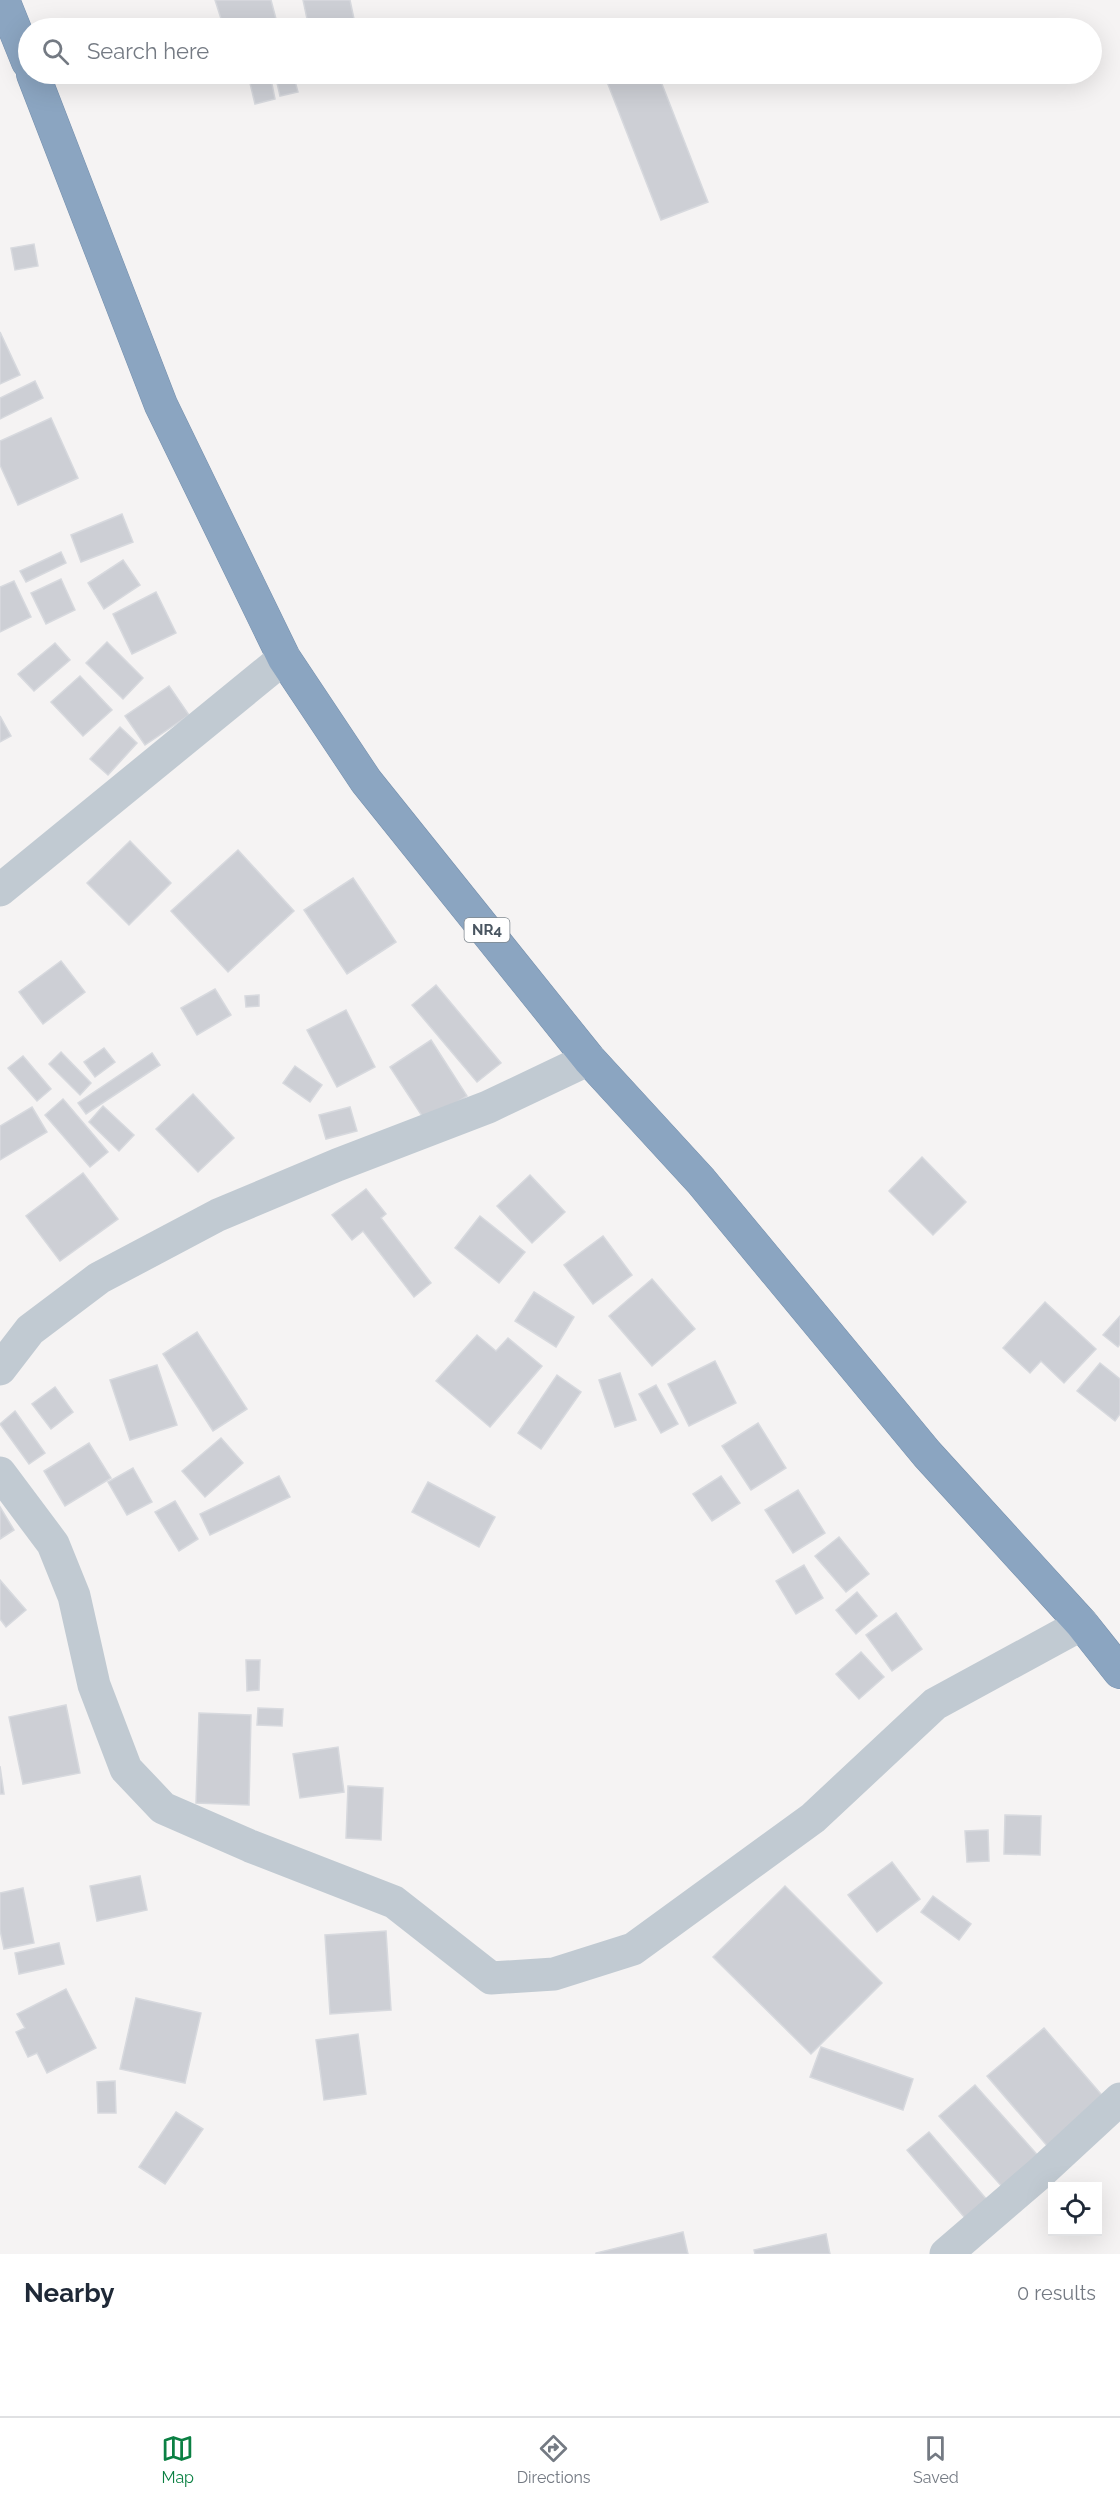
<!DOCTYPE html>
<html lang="en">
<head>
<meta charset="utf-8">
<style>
  :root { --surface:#fff; --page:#f6f6f7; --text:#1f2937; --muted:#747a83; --line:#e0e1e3; --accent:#0b8043 }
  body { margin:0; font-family:Raleway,sans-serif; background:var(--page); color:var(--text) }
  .controls { position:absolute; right:18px; bottom:18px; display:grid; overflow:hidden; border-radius:0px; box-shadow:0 6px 24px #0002 }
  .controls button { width:54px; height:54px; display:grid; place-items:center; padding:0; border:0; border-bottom:2px solid var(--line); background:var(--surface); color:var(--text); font:30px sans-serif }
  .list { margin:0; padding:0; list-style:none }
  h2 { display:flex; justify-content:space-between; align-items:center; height:78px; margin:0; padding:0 24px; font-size:26px }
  h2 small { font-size:20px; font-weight:400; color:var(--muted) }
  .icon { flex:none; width:33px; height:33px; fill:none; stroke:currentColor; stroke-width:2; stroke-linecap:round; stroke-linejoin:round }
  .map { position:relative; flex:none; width:1120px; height:2254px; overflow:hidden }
  .search { position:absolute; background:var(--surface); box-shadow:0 6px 24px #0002; left:18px; right:18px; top:18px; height:66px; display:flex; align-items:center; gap:15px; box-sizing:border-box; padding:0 21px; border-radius:33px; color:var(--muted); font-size:22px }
  .sheet { height:162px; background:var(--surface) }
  nav { display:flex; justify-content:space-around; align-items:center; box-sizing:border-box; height:84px; border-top:2px solid var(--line); background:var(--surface); font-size:16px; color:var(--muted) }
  nav a { display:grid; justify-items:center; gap:3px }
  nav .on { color:var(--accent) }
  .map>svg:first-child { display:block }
</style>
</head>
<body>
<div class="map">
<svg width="1120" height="2254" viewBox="0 0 1120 2254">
  <rect width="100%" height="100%" fill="#f5f3f3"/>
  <g fill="#cdcfd5" stroke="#d7d9de" stroke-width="1.5">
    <path d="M 215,0 L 271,0 L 276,19 L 242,28 L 224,28 Z"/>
    <path d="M 303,0 L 350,0 L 354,19 L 309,28 Z"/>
    <path d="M 256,74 L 270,74 L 275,99 L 255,104 L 248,75 Z"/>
    <path d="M 275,74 L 293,74 L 298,92 L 280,96 Z"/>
    <path d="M 604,74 L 658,74 L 708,202 L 661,220 Z"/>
    <path d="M 34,244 L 38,266 L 15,270 L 11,248 Z"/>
    <path d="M 0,332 L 20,375 L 0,384 Z"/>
    <path d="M 35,381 L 43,398 L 0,419 L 0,398 Z"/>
    <path d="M 51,418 L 78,478 L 18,505 L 0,465 L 0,441 Z"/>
    <path d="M 122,514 L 133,542 L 81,562 L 71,535 Z"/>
    <path d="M 61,552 L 66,563 L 26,582 L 20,571 Z"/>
    <path d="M 123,560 L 140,585 L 104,609 L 88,583 Z"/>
    <path d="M 61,579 L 75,610 L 46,624 L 31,593 Z"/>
    <path d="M 14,581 L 31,617 L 0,632 L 0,587 Z"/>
    <path d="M 156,592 L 176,633 L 132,654 L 113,614 Z"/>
    <path d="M 107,642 L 143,678 L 123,699 L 86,663 Z"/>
    <path d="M 55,643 L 70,660 L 34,691 L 18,674 Z"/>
    <path d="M 80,676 L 112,710 L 83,736 L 51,702 Z"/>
    <path d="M 169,686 L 189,715 L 145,745 L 125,716 Z"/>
    <path d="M 0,716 L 11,736 L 0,742 Z"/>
    <path d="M 120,727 L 137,743 L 108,775 L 90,759 Z"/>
    <path d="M 130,841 L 171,883 L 129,925 L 87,883 Z"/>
    <path d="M 238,850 L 294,911 L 228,972 L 171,911 Z"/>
    <path d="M 353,878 L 396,942 L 347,974 L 304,910 Z"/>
    <path d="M 61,961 L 85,992 L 43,1024 L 19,992 Z"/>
    <path d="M 436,985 L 501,1063 L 477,1082 L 412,1005 Z"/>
    <path d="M 215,989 L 231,1015 L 197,1035 L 181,1008 Z"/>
    <path d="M 259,995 L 259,1006 L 246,1007 L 245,996 Z"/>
    <path d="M 346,1010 L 375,1067 L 337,1087 L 307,1030 Z"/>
    <path d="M 431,1040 L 467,1096 L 426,1122 L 390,1067 Z"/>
    <path d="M 104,1048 L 115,1062 L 95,1077 L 84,1062 Z"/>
    <path d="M 61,1052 L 91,1083 L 80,1095 L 49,1064 Z"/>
    <path d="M 152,1053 L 160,1065 L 86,1114 L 78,1103 Z"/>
    <path d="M 23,1056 L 51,1089 L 37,1101 L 8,1068 Z"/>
    <path d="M 295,1066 L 322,1085 L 310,1102 L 283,1083 Z"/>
    <path d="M 193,1094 L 234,1138 L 198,1172 L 156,1129 Z"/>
    <path d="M 63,1099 L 108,1152 L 90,1167 L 45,1115 Z"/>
    <path d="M 103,1106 L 134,1135 L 119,1151 L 89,1122 Z"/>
    <path d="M 32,1107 L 47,1132 L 0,1160 L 0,1126 Z"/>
    <path d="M 350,1107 L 357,1131 L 326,1139 L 319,1115 Z"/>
    <path d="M 922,1157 L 966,1202 L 933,1235 L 889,1191 Z"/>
    <path d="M 83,1173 L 118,1219 L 60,1261 L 26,1216 Z"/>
    <path d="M 530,1175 L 565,1212 L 532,1243 L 497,1206 Z"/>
    <path d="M 366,1189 L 386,1214 L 381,1218 L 431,1283 L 414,1297 L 363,1231 L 352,1240 L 332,1215 Z"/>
    <path d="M 480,1216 L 525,1252 L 499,1283 L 455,1248 Z"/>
    <path d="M 603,1236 L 632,1275 L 593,1304 L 564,1265 Z"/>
    <path d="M 652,1279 L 695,1329 L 652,1366 L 609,1316 Z"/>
    <path d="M 534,1292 L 574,1317 L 556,1347 L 515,1321 Z"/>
    <path d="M 1045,1302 L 1096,1349 L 1064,1383 L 1041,1361 L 1030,1373 L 1003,1348 Z"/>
    <path d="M 1120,1316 L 1120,1344 L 1118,1347 L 1103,1335 Z"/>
    <path d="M 197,1332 L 247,1409 L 213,1431 L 163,1354 Z"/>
    <path d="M 477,1335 L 496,1351 L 508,1338 L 542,1366 L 490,1427 L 436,1381 Z"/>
    <path d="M 715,1361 L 736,1403 L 689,1426 L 668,1384 Z"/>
    <path d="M 1100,1363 L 1120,1379 L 1120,1414 L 1115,1421 L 1077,1391 Z"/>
    <path d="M 157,1365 L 177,1425 L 130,1440 L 110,1380 Z"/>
    <path d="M 620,1373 L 636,1420 L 615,1427 L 599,1380 Z"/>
    <path d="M 557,1375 L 581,1392 L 541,1449 L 518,1433 Z"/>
    <path d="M 656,1385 L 678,1424 L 661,1433 L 639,1394 Z"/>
    <path d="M 55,1387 L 73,1412 L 51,1429 L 32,1404 Z"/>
    <path d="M 15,1411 L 45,1453 L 29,1464 L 0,1424 Z"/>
    <path d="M 758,1423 L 786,1468 L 751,1490 L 722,1446 Z"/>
    <path d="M 221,1438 L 243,1463 L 205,1497 L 182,1471 Z"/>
    <path d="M 89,1443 L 111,1478 L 65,1506 L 44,1471 Z"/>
    <path d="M 133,1468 L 152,1502 L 127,1515 L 108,1482 Z"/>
    <path d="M 279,1476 L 290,1497 L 210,1535 L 200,1514 Z"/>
    <path d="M 721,1476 L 740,1503 L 712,1521 L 693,1494 Z"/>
    <path d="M 428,1482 L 495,1517 L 479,1547 L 412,1512 Z"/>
    <path d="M 798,1490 L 825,1533 L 793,1553 L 765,1510 Z"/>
    <path d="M 175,1501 L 198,1539 L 179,1551 L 155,1512 Z"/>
    <path d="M 0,1507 L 14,1530 L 0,1539 Z"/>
    <path d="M 839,1537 L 869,1574 L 846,1592 L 815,1556 Z"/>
    <path d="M 804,1565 L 823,1598 L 796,1614 L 776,1581 Z"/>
    <path d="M 0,1580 L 26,1610 L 6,1627 L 0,1619 Z"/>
    <path d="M 857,1592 L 877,1616 L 856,1634 L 836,1610 Z"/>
    <path d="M 896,1613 L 922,1649 L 892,1671 L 866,1635 Z"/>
    <path d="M 861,1652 L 884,1677 L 859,1699 L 836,1674 Z"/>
    <path d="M 246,1660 L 260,1660 L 259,1690 L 247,1691 Z"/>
    <path d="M 66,1705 L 80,1773 L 23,1784 L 9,1717 Z"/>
    <path d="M 258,1708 L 283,1709 L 282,1726 L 257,1725 Z"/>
    <path d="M 199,1713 L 251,1715 L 249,1805 L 196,1803 Z"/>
    <path d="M 338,1747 L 344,1792 L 300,1798 L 293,1754 Z"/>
    <path d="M 0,1766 L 4,1794 L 0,1794 Z"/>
    <path d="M 348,1786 L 383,1788 L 381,1840 L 346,1838 Z"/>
    <path d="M 1005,1815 L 1041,1816 L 1040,1855 L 1004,1854 Z"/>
    <path d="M 988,1830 L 989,1861 L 967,1862 L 965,1831 Z"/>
    <path d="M 892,1862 L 920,1899 L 877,1932 L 848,1895 Z"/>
    <path d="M 140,1876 L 147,1910 L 97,1921 L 90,1886 Z"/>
    <path d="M 785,1886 L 882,1983 L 811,2054 L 713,1957 Z"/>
    <path d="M 23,1888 L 34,1943 L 4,1949 L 0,1930 L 0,1893 Z"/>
    <path d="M 933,1896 L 971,1924 L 959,1940 L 921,1912 Z"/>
    <path d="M 386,1931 L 391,2010 L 330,2014 L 325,1935 Z"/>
    <path d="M 59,1943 L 64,1964 L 19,1974 L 15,1953 Z"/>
    <path d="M 66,1989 L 96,2048 L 47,2073 L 37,2053 L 28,2057 L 16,2032 L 25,2028 L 17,2014 Z"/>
    <path d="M 136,1998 L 201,2013 L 185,2083 L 120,2069 Z"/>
    <path d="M 1044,2028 L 1106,2100 L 1049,2148 L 987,2076 Z"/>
    <path d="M 358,2034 L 366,2094 L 324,2100 L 316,2040 Z"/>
    <path d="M 821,2047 L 913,2079 L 903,2110 L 810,2077 Z"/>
    <path d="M 115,2081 L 116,2113 L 98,2113 L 97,2082 Z"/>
    <path d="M 975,2085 L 1041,2159 L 1005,2190 L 939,2116 Z"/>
    <path d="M 176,2112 L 203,2129 L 165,2184 L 139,2167 Z"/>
    <path d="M 929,2132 L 993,2207 L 971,2225 L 907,2150 Z"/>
    <path d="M 683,2232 L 688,2254 L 596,2254 L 596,2253 Z"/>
    <path d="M 826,2234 L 830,2254 L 755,2254 L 754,2250 Z"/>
  </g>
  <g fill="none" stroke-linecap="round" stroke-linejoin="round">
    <g stroke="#7690ad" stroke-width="34">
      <g id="highway">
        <path d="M 3,0 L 28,62"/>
        <path d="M 33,74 L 161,405 L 284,658 L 366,781 L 589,1059 L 701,1181 L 927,1454 L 1082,1624 L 1120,1672"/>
      </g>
    </g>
    <g stroke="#c1cad2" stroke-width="33">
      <path d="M 0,890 L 284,658"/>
      <path d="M 0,1369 L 30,1330 L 99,1278 L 218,1215 L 337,1165 L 488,1107 L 589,1059"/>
      <path d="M 0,1473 L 53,1544 L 74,1596 L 94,1685 L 126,1769 L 163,1808 L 250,1846 L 394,1902 L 491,1978 L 554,1974 L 633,1949 L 813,1818 L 935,1704 L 1082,1624"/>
      <path d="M 946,2254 L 1039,2174 L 1120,2099"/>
    </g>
    <use href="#highway" stroke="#8ba5c1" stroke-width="33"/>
  </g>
  <g text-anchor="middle" stroke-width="5" stroke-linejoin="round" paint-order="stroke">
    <rect fill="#fff" stroke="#808990" stroke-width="1.5" x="464.5" y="918" width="45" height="24" rx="4.5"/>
    <g font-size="15" font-weight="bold" fill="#4a5661">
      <text x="487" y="935">NR4</text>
    </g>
  </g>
</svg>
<div class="controls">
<button><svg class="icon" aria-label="locate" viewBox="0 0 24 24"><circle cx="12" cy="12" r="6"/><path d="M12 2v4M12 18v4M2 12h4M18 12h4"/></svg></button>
</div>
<div class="search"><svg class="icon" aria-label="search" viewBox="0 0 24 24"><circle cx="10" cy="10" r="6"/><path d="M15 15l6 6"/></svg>Search here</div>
</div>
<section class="sheet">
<h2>Nearby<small>0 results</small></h2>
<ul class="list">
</ul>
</section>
<nav>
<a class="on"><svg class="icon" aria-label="map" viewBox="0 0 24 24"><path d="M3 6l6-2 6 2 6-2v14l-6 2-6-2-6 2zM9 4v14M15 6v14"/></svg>Map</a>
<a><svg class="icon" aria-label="directions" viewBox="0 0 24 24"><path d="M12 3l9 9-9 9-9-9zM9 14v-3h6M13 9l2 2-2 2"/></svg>Directions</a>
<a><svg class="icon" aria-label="saved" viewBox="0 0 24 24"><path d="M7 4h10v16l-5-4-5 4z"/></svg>Saved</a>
</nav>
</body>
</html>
